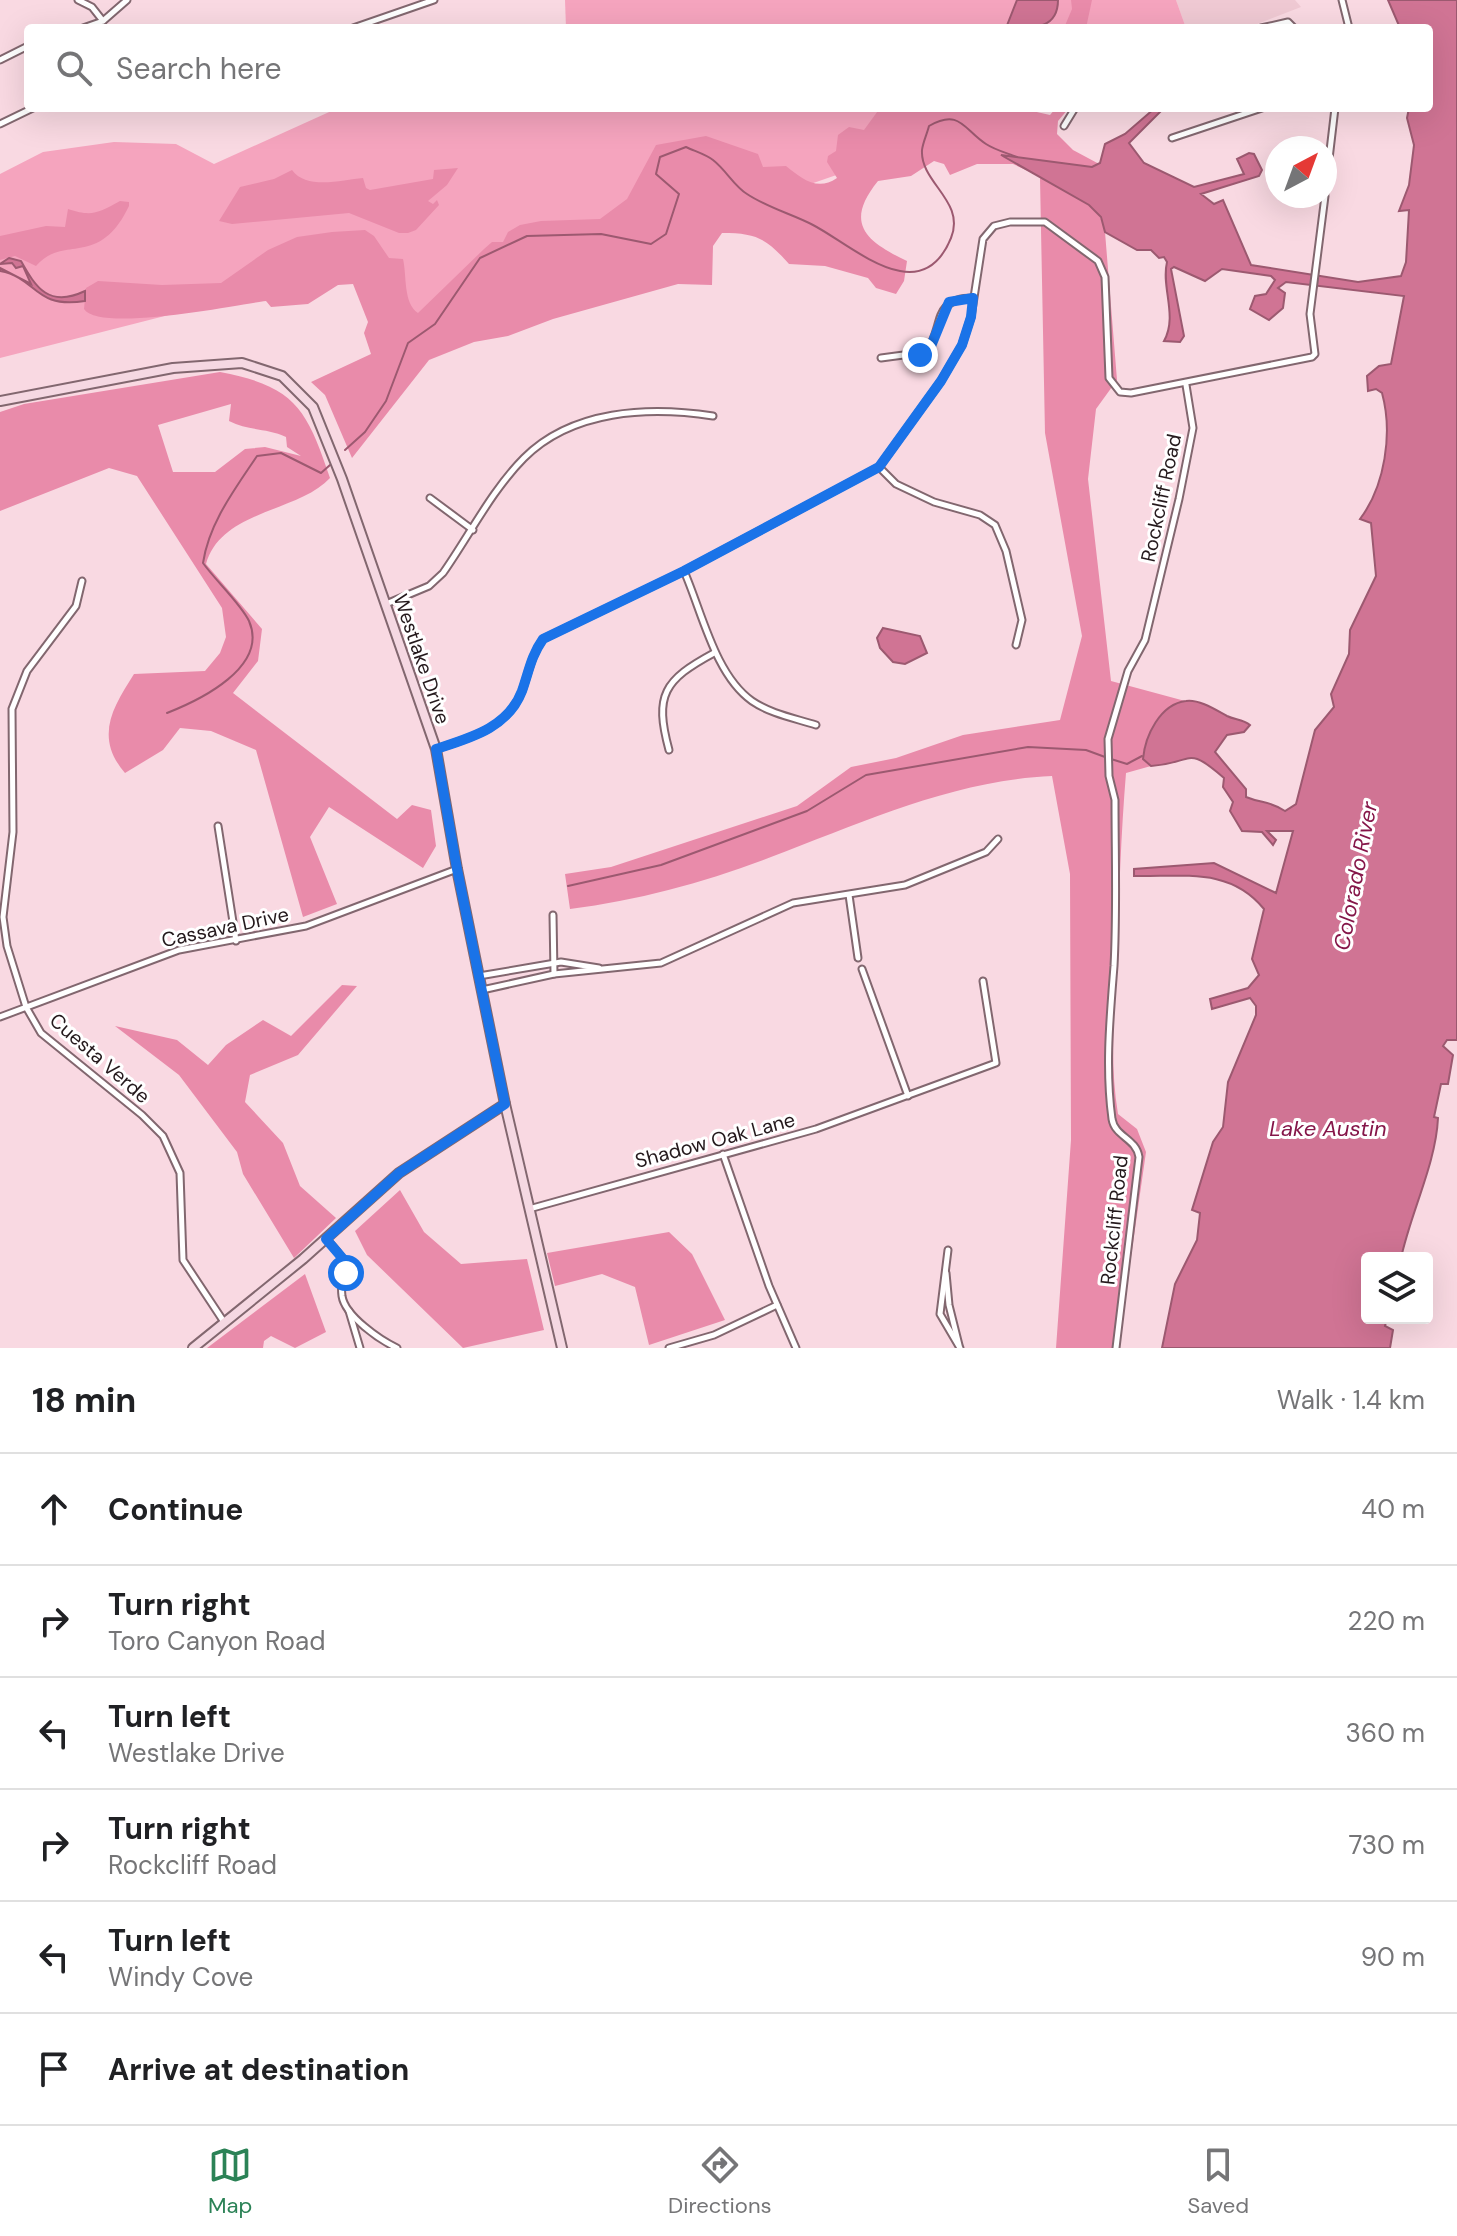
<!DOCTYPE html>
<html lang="en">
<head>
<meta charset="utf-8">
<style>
  :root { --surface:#fff; --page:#f2f2f2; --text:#202124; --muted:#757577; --line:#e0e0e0; --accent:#2b8256 }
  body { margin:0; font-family:"DM Sans",sans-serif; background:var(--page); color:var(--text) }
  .controls { position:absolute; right:24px; bottom:24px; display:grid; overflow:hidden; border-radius:8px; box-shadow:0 8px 32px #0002 }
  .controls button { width:72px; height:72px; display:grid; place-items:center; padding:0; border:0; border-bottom:2px solid var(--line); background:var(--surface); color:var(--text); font:40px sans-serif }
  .compass { position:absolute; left:1265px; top:136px; width:72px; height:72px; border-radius:50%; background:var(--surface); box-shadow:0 8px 32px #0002; rotate:41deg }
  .stop { position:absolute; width:24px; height:24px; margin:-18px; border:6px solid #1a73e8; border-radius:50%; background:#fff }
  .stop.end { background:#1a73e8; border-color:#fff; box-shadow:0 2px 8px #0008 }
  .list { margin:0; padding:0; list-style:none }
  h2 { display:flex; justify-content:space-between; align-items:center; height:104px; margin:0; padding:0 32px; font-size:34px }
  h2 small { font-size:26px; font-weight:400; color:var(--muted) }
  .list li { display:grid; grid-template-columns:52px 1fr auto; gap:24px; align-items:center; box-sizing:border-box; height:112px; padding:0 32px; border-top:2px solid var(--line) }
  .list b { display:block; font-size:30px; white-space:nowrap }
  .list p { margin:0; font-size:26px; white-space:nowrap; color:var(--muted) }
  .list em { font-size:26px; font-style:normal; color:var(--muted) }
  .icon { flex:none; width:44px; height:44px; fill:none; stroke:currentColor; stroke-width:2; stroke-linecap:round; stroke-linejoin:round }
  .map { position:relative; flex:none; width:1457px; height:1348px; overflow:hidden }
  .search { position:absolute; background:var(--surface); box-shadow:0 8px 32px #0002; left:24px; right:24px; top:24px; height:88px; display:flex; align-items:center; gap:20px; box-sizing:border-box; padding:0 28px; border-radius:8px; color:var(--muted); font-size:30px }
  .sheet { height:776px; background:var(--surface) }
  nav { display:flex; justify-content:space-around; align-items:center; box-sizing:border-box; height:112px; border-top:2px solid var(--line); background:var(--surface); font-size:22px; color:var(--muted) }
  nav a { display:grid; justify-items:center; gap:4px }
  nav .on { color:var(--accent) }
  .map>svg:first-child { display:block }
</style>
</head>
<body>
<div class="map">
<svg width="1457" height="1348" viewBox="0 0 1457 1348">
  <rect width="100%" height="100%" fill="#f9d9e2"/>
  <path fill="#efc9d3" d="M 1176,0 L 1295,0 L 1301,7 L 1247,28 L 1186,28 Z"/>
  <g fill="#f5a4be">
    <path d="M 565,0 L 1176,0 L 1186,28 L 566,28 Z"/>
    <path d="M 338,108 L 1030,108 L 414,321 L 361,266 L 0,358 L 0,174 L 43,152 L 114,142 L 176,144 L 214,164 Z"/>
  </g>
  <g fill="#e98baa" fill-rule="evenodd">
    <path d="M 1071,0 L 1092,0 L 1086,28 L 1064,28 L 1072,9 Z"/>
    <path d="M 880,108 L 1019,108 L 1050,115 L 1056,108 L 1069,108 L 1058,121 L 1057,134 L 1073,150 L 1101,165 L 1096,176 L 1037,175 L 1013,164 L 977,164 L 950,175 L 944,164 L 934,161 L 911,176 L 878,181 C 843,224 867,242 907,261 L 904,281 L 896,294 L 876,288 L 868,278 L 825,266 L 789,264 C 766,238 756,233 722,233 L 713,246 L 712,285 L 678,284 L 553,319 L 508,336 L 474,342 L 429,360 L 352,458 L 325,395 L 311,382 L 371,354 L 364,333 L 368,322 L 353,284 L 338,285 L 308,304 L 271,307 L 266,301 C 235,305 100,333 84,309 L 86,288 L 98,281 L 162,285 L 221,283 L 268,250 L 297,237 L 332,232 L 365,230 L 374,236 L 389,258 L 403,259 C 407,276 403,303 418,313 L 484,249 L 492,242 L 503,242 L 508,232 L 520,225 L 541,221 L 600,219 L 627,199 L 656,145 L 706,136 L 758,154 L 763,167 L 786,166 C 801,178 817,192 837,178 L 827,162 L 828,156 L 836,151 L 838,135 L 849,127 L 864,130 Z"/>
    <path d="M 458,168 L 447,185 L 428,201 L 433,204 L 437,200 L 439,205 L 416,230 L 408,233 L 399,233 L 349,213 L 232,224 L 219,221 L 240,187 L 274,179 L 292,170 C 306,190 342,180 363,178 L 366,188 L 370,190 L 433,179 L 434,170 Z"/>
    <path d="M 1040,178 C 1056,184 1096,204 1101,219 C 1103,223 1103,228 1105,232 L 1117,380 L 1096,409 L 1088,479 L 1111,681 L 1185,701 C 1161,712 1145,731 1143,758 L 1151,766 L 1126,773 C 1121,834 1119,894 1117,956 C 1115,1010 1109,1060 1118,1114 L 1137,1129 L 1146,1152 L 1118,1348 L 1056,1348 L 1071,1140 L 1070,874 L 1052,776 C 954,780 863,822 771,857 C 706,882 639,900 570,909 L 565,874 L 611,867 L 797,806 L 851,767 L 896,758 L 963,735 L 1060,720 L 1082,636 L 1045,433 Z"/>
    <path d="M 120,201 L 129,202 L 129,206 C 99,269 63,234 36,266 L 15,256 L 0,260 L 0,236 L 46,226 L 65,227 L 68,209 C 92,217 98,213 120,201 Z"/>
    <path d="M 220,372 C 295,386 307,409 330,478 C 299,512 221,510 206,564 L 262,629 L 258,661 L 233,693 L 397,819 L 412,805 L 431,810 L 436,846 L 423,868 L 329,807 L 310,837 L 337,904 L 303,917 L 256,750 L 211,731 L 180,728 L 163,750 L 125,773 C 94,737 113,707 134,674 L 205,671 L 220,653 L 226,637 L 222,608 L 137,476 L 109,468 L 0,511 L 0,412 L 24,404 ZM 231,404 L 229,421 C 248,431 267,428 286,437 L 287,447 L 301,456 L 265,447 L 245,449 L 215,472 L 173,472 L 158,425 Z"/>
    <path d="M 342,985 L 357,986 L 298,1055 L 250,1075 L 245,1102 L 283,1143 L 300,1186 L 336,1218 L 294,1258 L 243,1174 L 237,1152 L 179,1075 L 115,1026 L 177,1040 L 208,1065 L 226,1045 L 263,1020 L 291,1036 Z"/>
    <path d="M 400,1190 L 424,1232 L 461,1264 L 527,1259 L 544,1330 L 463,1348 L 367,1255 L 355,1231 Z"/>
    <path d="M 669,1232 L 692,1254 L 725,1320 L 649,1345 L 635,1287 L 602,1274 L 555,1286 L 547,1253 Z"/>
    <path d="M 305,1274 L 326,1332 L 295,1348 L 271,1336 L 264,1341 L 263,1348 L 207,1348 Z"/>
  </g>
  <g fill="#d07494" stroke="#9c5970" stroke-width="2">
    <path d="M 1017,0 L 1058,0 C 1058,31 1030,28 1006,28 Z"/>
    <path d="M 1388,0 L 1457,0 L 1457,1040 L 1447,1040 L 1443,1046 L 1453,1055 L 1448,1084 L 1441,1084 L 1434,1117 L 1438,1118 C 1436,1163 1411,1212 1401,1258 L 1367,1258 L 1367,1318 L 1387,1318 L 1385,1326 L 1393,1330 L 1390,1348 L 1162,1348 L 1175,1284 L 1197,1240 L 1200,1213 L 1192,1210 L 1213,1142 L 1223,1127 L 1228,1082 L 1256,1015 L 1256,1006 L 1250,998 L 1212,1009 L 1210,999 L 1248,988 L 1259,975 L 1252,959 L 1264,909 C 1230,867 1184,877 1134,876 L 1134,869 L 1214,863 L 1276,893 L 1293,831 L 1267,831 L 1276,840 L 1273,845 L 1262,832 L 1242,831 L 1230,811 L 1233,802 L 1223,787 L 1224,778 C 1185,744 1195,763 1151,766 L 1143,759 C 1145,736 1160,704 1186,701 C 1199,699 1216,710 1227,716 C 1235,720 1243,719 1250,725 L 1244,732 L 1227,735 L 1215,752 L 1246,789 L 1246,797 C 1263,804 1268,800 1285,811 L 1296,804 L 1315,730 L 1334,707 L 1331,694 L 1349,654 L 1350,630 L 1376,576 L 1371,523 L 1360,519 C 1385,486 1393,433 1382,393 L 1376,389 L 1368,391 L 1367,376 L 1379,366 L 1391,364 L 1404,296 L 1286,282 L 1278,288 L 1285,293 L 1283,308 L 1269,320 L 1250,309 L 1255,296 L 1266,294 L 1275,280 L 1271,276 L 1222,269 L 1205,281 L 1174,267 L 1171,269 L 1184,336 L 1180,342 L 1164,341 C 1178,316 1161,288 1167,262 L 1164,257 L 1159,258 L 1151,250 L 1137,250 L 1105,232 L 1101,217 L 1089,205 L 1001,155 L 1092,167 L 1100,163 L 1105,144 L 1125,134 L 1155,108 L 1164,108 L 1129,143 L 1144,163 L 1194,187 L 1244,174 L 1237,159 L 1249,153 L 1254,154 L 1262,170 L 1259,176 L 1201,194 L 1214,204 L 1223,200 L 1251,265 L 1358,282 L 1401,276 L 1406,262 L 1409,210 L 1399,211 L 1409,185 L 1414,145 L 1407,118 L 1409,108 L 1429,108 L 1429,28 L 1400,28 Z"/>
    <path d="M 9,258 L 21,261 C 36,288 49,308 85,291 L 85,301 C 33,309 38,278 0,271 L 0,268 L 31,284 L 23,266 L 16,268 L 12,263 L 0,264 Z"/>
    <path d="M 883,628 L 920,636 L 927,653 L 905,664 L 893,662 L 880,648 L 877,638 Z"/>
  </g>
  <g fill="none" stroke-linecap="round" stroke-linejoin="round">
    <g stroke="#9c5970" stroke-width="2">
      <path d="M 345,450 L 365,432 L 386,401 L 408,343 L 435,324 L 480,258 L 527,236 L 601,234 L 651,244 L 666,234 L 679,194 L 656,174 L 660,157 L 686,147 C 694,151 705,154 713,160 C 726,170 734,186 747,194 C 768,208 792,214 813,225 C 852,245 921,312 951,238 C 966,201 920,183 922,150 C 923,142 927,134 929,126 C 960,108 964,130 986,144 C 995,150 1007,153 1017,157"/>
      <path d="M 167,713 C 200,700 269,667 249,621 C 241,604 215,580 203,563 C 209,523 235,489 257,456 L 281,453 L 321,473 L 330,465"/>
      <path d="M 1111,759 L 1127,764 L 1142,756"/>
      <path d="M 568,886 L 661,865 L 807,811 L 866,775 L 1028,747 L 1086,750 L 1105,757"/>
    </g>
    <g stroke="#82676f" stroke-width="9">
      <g id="street">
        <path d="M 78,0 L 92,7 L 103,21"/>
        <path d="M 1342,0 L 1349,28"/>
        <path d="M 83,28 L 103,21 L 127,0"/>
        <path d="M 353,28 L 434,0"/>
        <path d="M 1261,28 L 1288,22 L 1294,28"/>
        <path d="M 0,60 L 28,46"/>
        <path d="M 0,124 L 33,108"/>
        <path d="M 1064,126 L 1075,108"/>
        <path d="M 1172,138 L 1262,108"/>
        <path d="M 1325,193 L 1335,108"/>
        <path d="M 881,358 L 926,352 C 945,328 930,298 973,298"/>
        <path d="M 879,467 L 896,484 L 934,502 L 980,515 L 995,525 L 1006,551 L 1022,620 L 1016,645"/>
        <path d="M 430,498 L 473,530"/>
        <path d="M 684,571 C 702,612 715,675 752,701 C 771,714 794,718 816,725"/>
        <path d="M 82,581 L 76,606 L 27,671 L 12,709 L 13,832 L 3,917 L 7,946 L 26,1007 L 41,1033 L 142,1115 L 163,1136 L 180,1173 L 183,1260 L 224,1322"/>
        <path d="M 386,604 L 429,586 L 443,573 C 469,536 492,490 524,458 C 572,410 648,406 713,416"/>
        <path d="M 436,749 C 470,738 508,728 522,691 C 529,672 531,656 543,639 L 684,571 L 879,467 L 941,381 L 962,345 L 971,317 L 983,239 L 994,226 L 1010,222 L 1045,222 L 1098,261 L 1105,277 L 1109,378 L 1120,392 L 1131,393 L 1312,357 L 1315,354 L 1310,314 L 1325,196"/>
        <path d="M 669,750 C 654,695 664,680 714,653"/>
        <path d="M 218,826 L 236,941"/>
        <path d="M 849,895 L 858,958"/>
        <path d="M 553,915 L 554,974"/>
        <path d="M 862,969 L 908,1096"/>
        <path d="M 479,976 L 561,962 L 599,968"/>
        <path d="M 482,990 L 554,974 L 661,963 L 793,903 L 905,885 L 986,852 L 998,839"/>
        <path d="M 0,1017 L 179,950 L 306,926 L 457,869"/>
        <path d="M 723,1154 L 769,1286 L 796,1348"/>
        <path d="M 529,1209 L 816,1129 L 996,1063 L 983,981"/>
        <path d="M 326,1239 C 358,1272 338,1264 342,1296 C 345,1316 380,1340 397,1348"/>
        <path d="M 948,1250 L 940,1314 L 960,1348"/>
        <path d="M 946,1273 L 949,1305 L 959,1345"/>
        <path d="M 349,1311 L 360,1348"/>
        <path d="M 669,1348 L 714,1335 L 777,1305"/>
        <path d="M 1116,1348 L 1139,1157 C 1136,1138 1115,1137 1112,1119 C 1105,1068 1110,1017 1114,966 C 1117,911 1115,855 1115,800 L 1109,776 L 1108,739 L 1128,671 L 1145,640 L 1179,499 L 1193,428 L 1186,385"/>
      </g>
    </g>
    <g stroke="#82676f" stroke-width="12">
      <g id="secondary">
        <path d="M 0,401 L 173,368 L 242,363 L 282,376 L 313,407 L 342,479 L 436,749 L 457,869 L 505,1104 L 562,1348"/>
        <path d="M 193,1348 L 303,1259 L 399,1173 L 505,1104"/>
      </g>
    </g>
    <use href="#street" stroke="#fff" stroke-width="5"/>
    <use href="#secondary" stroke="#f5d8e2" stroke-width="8"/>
  </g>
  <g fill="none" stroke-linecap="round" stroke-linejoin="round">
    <path stroke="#1a73e8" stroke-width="10" d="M 346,1273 L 344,1260 L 326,1239 L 399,1173 L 505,1104 L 457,869 L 436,749 C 470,738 508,728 522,691 C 529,671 531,656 543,639 L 684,571 L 879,467 L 941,381 L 962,345 L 971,317 L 973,298 L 949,302 L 931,346 L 920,355"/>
  </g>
  <g text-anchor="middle" stroke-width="6" stroke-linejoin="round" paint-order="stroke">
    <g font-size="20" fill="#24191c" stroke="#fff">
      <text transform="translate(1161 498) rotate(-78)" y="7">Rockcliff Road</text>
      <text transform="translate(422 659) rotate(71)" y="7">Westlake Drive</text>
      <text transform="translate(225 927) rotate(-12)" y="7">Cassava Drive</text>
      <text transform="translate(100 1058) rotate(41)" y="7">Cuesta Verde</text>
      <text transform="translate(715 1140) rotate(-15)" y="7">Shadow Oak Lane</text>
      <text transform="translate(1114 1220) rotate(-84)" y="7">Rockcliff Road</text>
    </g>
    <g font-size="22" font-style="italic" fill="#851649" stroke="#fff">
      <text transform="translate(1355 876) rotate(-79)" y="8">Colorado River</text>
      <text x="1328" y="1136">Lake Austin</text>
    </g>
  </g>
</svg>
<div class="controls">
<button><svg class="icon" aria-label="layers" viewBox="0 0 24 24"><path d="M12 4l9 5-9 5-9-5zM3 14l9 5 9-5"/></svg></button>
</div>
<svg class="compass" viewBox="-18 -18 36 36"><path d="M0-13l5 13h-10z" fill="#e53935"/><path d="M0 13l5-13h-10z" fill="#757577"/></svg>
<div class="stop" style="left:346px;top:1273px"></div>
<div class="stop end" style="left:920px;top:355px"></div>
<div class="search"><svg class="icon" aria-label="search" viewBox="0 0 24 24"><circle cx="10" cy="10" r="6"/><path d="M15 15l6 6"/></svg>Search here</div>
</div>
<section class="sheet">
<h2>18 min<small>Walk · 1.4 km</small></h2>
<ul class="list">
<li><svg class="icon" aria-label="ahead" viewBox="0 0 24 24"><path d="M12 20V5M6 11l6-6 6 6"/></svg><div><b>Continue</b></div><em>40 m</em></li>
<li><svg class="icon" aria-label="right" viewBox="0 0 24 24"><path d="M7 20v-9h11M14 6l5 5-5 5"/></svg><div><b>Turn right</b><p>Toro Canyon Road</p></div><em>220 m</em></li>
<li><svg class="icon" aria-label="left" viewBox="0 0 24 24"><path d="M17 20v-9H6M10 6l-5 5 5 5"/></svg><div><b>Turn left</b><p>Westlake Drive</p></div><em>360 m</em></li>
<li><svg class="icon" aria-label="right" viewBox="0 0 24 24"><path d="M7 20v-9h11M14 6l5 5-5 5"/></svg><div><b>Turn right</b><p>Rockcliff Road</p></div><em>730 m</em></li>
<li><svg class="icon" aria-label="left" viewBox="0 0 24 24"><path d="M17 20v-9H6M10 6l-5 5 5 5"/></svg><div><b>Turn left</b><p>Windy Cove</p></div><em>90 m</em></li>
<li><svg class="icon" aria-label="arrive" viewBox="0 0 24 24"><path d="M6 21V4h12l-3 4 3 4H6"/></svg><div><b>Arrive at destination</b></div></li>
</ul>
</section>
<nav>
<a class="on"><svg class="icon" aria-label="map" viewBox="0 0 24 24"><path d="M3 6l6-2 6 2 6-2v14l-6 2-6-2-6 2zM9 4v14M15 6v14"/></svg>Map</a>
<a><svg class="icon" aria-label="directions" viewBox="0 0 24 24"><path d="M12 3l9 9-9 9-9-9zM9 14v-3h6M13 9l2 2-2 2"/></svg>Directions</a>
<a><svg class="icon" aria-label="saved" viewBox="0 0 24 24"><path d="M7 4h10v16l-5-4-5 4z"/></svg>Saved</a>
</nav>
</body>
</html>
